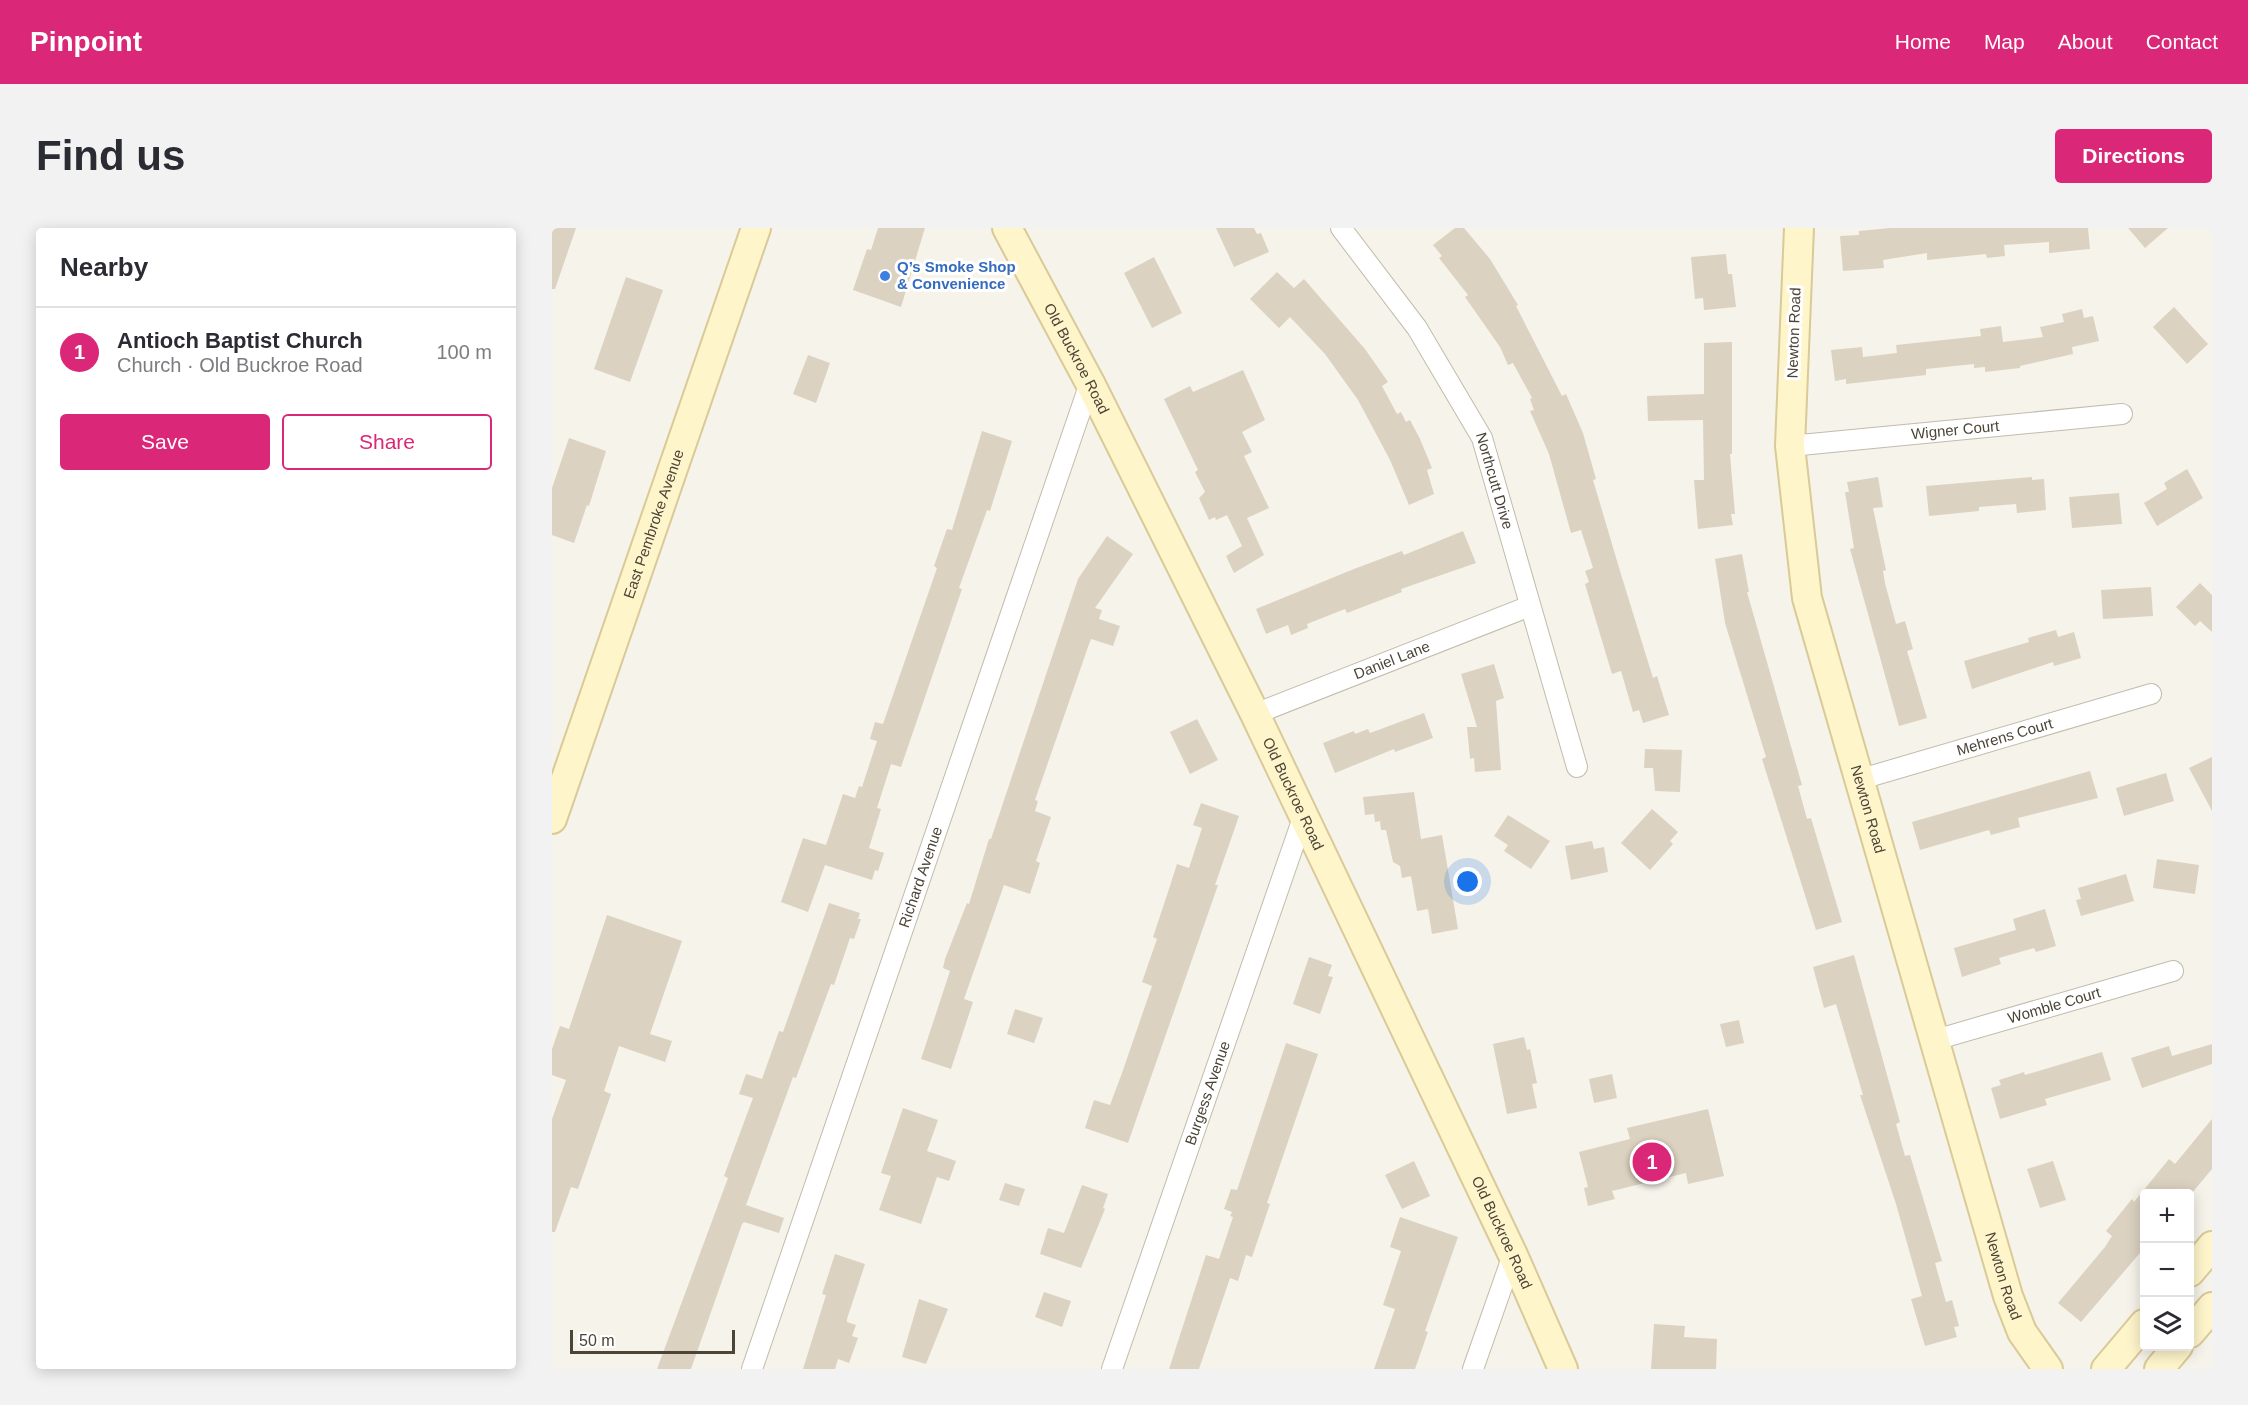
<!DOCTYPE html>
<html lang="en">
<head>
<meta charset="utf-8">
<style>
  :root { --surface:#fff; --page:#f2f2f3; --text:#2b2b33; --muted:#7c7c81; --line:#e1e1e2; --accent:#db2777 }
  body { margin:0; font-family:Arial,sans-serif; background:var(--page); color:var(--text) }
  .controls { position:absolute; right:18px; bottom:18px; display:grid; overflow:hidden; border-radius:6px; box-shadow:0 3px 15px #0003 }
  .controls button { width:54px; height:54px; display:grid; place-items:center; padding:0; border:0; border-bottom:2px solid var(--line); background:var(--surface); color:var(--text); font:30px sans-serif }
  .scale { position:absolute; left:18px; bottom:15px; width:165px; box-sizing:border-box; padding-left:6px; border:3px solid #4b4437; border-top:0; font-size:16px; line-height:21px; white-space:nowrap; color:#4b4437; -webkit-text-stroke:4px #fff; paint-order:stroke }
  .you { position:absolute; left:916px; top:654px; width:21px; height:21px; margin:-15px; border:4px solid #fff; border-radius:50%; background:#1a73e8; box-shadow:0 0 0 9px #1a73e833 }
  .badge { display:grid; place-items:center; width:39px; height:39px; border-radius:50%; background:var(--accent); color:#fff; font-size:20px; font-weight:700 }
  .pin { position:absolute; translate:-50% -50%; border:3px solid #fff; box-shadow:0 2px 6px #0006 }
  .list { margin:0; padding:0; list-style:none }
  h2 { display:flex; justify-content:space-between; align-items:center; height:78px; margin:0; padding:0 24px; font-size:26px }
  h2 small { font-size:20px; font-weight:400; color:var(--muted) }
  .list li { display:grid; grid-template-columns:39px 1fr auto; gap:18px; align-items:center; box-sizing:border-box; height:90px; padding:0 24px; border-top:2px solid var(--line) }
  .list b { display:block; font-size:22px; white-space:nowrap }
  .list p { margin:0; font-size:20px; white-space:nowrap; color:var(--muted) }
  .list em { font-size:20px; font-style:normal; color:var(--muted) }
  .actions { display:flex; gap:12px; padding:18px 24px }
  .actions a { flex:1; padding:14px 0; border:2px solid var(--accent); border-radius:6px; text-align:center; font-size:21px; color:var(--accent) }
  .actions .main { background:var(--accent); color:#fff }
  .icon { flex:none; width:33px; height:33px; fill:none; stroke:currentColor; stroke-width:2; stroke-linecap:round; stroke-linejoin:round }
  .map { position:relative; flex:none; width:1660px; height:1141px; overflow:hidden; border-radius:6px }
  header { display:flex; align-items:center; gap:36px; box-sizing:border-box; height:84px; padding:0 30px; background:var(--accent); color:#fff }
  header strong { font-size:28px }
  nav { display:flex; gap:33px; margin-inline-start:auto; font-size:21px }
  .intro { display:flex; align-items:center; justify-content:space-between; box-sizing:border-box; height:144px; padding:0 36px }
  h1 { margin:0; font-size:42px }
  .button { padding:15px 27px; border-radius:6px; background:var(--accent); color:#fff; font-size:21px; font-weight:700 }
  main { display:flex; gap:36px; padding:0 36px }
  aside { flex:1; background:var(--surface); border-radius:6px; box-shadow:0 3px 15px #0003 }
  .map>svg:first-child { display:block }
</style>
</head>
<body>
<header>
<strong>Pinpoint</strong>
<nav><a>Home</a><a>Map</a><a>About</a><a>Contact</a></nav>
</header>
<div class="intro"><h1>Find us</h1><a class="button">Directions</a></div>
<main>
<aside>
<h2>Nearby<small></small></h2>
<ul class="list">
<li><span class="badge">1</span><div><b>Antioch Baptist Church</b><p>Church · Old Buckroe Road</p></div><em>100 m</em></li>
</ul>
<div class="actions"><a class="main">Save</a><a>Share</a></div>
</aside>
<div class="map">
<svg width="1660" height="1141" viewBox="0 0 1660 1141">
  <rect width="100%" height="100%" fill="#f6f3ea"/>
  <g fill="#dcd2c1">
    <path d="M 0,0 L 24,0 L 3,61 L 0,61 Z"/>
    <path d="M 326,0 L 373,0 L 349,79 L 301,62 L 315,21 L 319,22 Z"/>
    <path d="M 664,0 L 702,0 L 705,6 L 709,5 L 717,24 L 682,39 Z"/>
    <path d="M 903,0 L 912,0 L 938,31 L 966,77 L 964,78 L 1010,168 L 1014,166 L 1031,205 L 1044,251 L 1041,252 L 1068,343 L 1101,450 L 1105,448 L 1117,487 L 1091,495 L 1087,482 L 1081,484 L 1069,443 L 1060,446 L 1033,356 L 1037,354 L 1033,343 L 1041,340 L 1029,302 L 1019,305 L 997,226 L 978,183 L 982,182 L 978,171 L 980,170 L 961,135 L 956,137 L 948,119 L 913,69 L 916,67 L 887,30 L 890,28 L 881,17 Z"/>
    <path d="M 1338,0 L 1536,0 L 1538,21 L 1497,25 L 1497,14 L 1452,17 L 1453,28 L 1435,30 L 1434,26 L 1375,32 L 1375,25 L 1331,32 L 1332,40 L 1291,43 L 1288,8 L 1307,7 L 1307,3 Z"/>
    <path d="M 1576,0 L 1616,0 L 1593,20 Z"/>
    <path d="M 1174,26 L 1176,46 L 1180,46 L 1184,79 L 1152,82 L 1151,70 L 1143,71 L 1139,29 Z"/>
    <path d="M 602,29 L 630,85 L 600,100 L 572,45 Z"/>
    <path d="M 725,44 L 742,60 L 752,51 L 813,121 L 836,154 L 830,158 L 845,186 L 849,184 L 854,194 L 858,192 L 868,211 L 880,240 L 875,242 L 882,266 L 857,277 L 838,232 L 806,172 L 773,126 L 738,89 L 727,100 L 698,71 Z"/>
    <path d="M 74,49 L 111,62 L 78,154 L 42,141 Z"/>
    <path d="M 1622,79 L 1656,116 L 1635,136 L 1601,99 Z"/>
    <path d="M 1530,81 L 1532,90 L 1541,88 L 1547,113 L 1520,119 L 1521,126 L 1468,138 L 1468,140 L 1433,144 L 1433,139 L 1422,140 L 1422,136 L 1374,141 L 1374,147 L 1294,156 L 1294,151 L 1283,153 L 1279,122 L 1310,119 L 1311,129 L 1345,125 L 1344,117 L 1429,108 L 1428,101 L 1449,98 L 1451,114 L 1491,109 L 1488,99 L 1512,94 L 1510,86 Z"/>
    <path d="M 1180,114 L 1180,226 L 1178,226 L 1183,286 L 1179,286 L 1181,297 L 1146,301 L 1142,252 L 1152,252 L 1151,192 L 1096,193 L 1095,168 L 1152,166 L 1152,115 Z"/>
    <path d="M 256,127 L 278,135 L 264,175 L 241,166 Z"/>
    <path d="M 691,142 L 713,192 L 690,204 L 700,224 L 692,228 L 717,280 L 695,290 L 712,327 L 682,345 L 674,328 L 690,318 L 675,287 L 664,292 L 663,289 L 657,292 L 647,270 L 653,264 L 643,244 L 646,242 L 612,171 L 638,158 L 641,164 Z"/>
    <path d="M 430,203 L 460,213 L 438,283 L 435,282 L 407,360 L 410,361 L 349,539 L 339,536 L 325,580 L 329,581 L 317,620 L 332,625 L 326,643 L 323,642 L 320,652 L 273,637 L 256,684 L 229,674 L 251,610 L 274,617 L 291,566 L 303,570 L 307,558 L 310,559 L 325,513 L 318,511 L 323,494 L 331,496 L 385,340 L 382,338 L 395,301 L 400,302 Z"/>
    <path d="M 17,210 L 54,223 L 37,278 L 35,277 L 22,315 L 0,307 L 0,260 Z"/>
    <path d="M 1635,241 L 1651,270 L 1605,298 L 1592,275 L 1615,261 L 1612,255 Z"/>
    <path d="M 1326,249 L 1331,279 L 1321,280 L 1334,342 L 1331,343 L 1333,355 L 1344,396 L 1353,393 L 1361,421 L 1355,423 L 1375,490 L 1347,498 L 1298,321 L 1302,320 L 1293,264 L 1297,264 L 1295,254 Z"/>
    <path d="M 1480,249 L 1480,252 L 1492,251 L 1494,282 L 1465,285 L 1464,276 L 1427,279 L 1427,283 L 1377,288 L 1374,258 Z"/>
    <path d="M 1567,265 L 1570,296 L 1520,300 L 1517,269 Z"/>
    <path d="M 911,303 L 924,335 L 849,361 L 850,364 L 795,385 L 793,381 L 755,396 L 756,400 L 739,407 L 736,397 L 714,406 L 704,381 L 802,341 L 850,323 L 852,327 Z"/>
    <path d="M 555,308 L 581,326 L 543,380 L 550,382 L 547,391 L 568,398 L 561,418 L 539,411 L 536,419 L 483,572 L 486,573 L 483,583 L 499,589 L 484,633 L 488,635 L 478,666 L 452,657 L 412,771 L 421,774 L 399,841 L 369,831 L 398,743 L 391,740 L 393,731 L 415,675 L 417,676 L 437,611 L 439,611 L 526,351 Z"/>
    <path d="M 1190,326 L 1197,364 L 1195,364 L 1250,557 L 1246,558 L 1255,591 L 1259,590 L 1290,694 L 1264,702 L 1210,531 L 1214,529 L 1173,395 L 1163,331 Z"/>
    <path d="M 1648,355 L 1660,367 L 1660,404 L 1648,393 L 1643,398 L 1624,379 Z"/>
    <path d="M 1599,359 L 1601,388 L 1551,391 L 1549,362 Z"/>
    <path d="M 1504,402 L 1506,409 L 1522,404 L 1529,430 L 1502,438 L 1501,434 L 1420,461 L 1412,433 L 1477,414 L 1476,410 Z"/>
    <path d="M 942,436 L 952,470 L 944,473 L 949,542 L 923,544 L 922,530 L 918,531 L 915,499 L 925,499 L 909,446 Z"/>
    <path d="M 872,485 L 881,510 L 843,524 L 842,521 L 783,545 L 771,515 L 802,503 L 803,506 L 816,501 L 818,505 Z"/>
    <path d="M 645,491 L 666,532 L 638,546 L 618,504 Z"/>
    <path d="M 1093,521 L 1130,522 L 1128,564 L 1103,563 L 1101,540 L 1092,540 Z"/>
    <path d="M 1660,529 L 1660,583 L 1637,540 Z"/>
    <path d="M 1538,543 L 1546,570 L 1466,590 L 1468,599 L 1439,607 L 1437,602 L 1368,622 L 1360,594 Z"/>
    <path d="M 1614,545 L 1622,573 L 1572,588 L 1564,560 Z"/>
    <path d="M 862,564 L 869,611 L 890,607 L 906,701 L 880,706 L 876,681 L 865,683 L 859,648 L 850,650 L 848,638 L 841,634 L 834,602 L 829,602 L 828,593 L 823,594 L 822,586 L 813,587 L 811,569 Z"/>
    <path d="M 649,575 L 687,588 L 663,657 L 666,657 L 576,915 L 533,900 L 542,872 L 558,877 L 570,845 L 600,758 L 590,754 L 605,711 L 601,709 L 617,661 L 625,636 L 637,640 L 650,600 L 641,597 Z"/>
    <path d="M 1100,581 L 1126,604 L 1118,613 L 1121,616 L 1098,642 L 1069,615 Z"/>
    <path d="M 956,587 L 998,613 L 979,641 L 952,623 L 956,617 L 942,608 Z"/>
    <path d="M 1040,613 L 1042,621 L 1052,619 L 1056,644 L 1019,652 L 1013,618 Z"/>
    <path d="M 1605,631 L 1647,637 L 1643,666 L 1601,660 Z"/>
    <path d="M 1574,646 L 1582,673 L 1529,688 L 1524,672 L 1529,671 L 1526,660 Z"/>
    <path d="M 277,675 L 308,685 L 306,691 L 309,691 L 302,711 L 298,710 L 282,757 L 279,756 L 244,850 L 241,849 L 194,977 L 232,990 L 227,1005 L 192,994 L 190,996 L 139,1141 L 105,1141 L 176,950 L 172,948 L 201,870 L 187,866 L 194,846 L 210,851 L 227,803 L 231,804 Z"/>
    <path d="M 1493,681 L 1504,718 L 1484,724 L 1482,720 L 1447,730 L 1449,736 L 1410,749 L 1402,720 L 1464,702 L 1461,691 Z"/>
    <path d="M 55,687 L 130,713 L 98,806 L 120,813 L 113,834 L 67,818 L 52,863 L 59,866 L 26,961 L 19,959 L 3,1004 L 0,1004 L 0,891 L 14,852 L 0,847 L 0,821 L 8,798 L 17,801 Z"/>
    <path d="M 1302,727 L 1348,894 L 1344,896 L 1353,928 L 1358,927 L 1390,1033 L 1383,1035 L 1394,1074 L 1400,1072 L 1407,1098 L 1402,1099 L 1405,1109 L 1373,1118 L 1359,1071 L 1370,1068 L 1344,976 L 1308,867 L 1311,867 L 1284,776 L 1272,780 L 1261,739 Z"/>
    <path d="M 757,729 L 780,737 L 776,748 L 781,749 L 768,786 L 741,776 Z"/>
    <path d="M 463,781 L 491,790 L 482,815 L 455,806 Z"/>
    <path d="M 1187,792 L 1192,815 L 1174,819 L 1168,796 Z"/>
    <path d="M 972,809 L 975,822 L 978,821 L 985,855 L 980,856 L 985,880 L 955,886 L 941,816 Z"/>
    <path d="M 734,815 L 766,826 L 715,975 L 718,976 L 700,1029 L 694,1027 L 686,1053 L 678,1050 L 647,1141 L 617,1141 L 654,1027 L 667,1031 L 681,989 L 678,988 L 680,984 L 672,981 L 679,961 L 685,962 Z"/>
    <path d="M 1660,816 L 1660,836 L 1590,860 L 1579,830 L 1617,818 L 1620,828 Z"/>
    <path d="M 1550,824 L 1559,852 L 1493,871 L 1495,877 L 1448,891 L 1439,860 L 1449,857 L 1447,852 L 1472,844 L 1473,847 Z"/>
    <path d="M 1060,846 L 1065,870 L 1042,875 L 1037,851 Z"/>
    <path d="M 351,880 L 386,892 L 375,923 L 404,933 L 397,953 L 385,949 L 369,996 L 327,982 L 339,948 L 329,945 Z"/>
    <path d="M 1156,881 L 1172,948 L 1136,956 L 1134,945 L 1060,963 L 1063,971 L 1036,978 L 1032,960 L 1036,959 L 1027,924 L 1078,911 L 1075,900 Z"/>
    <path d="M 1660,891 L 1660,941 L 1639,966 L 1593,966 L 1593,1019 L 1529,1094 L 1506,1075 L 1553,1019 L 1560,1008 L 1554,1003 L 1580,971 L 1582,974 L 1617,931 L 1623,936 Z"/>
    <path d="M 862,933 L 878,968 L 850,981 L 833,947 Z"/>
    <path d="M 1501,933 L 1514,972 L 1488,980 L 1475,941 Z"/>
    <path d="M 453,955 L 473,961 L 467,978 L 447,972 Z"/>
    <path d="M 530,957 L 556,966 L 551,980 L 553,981 L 529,1040 L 488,1026 L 496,1000 L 512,1005 Z"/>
    <path d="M 848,989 L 906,1009 L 873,1103 L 876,1104 L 863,1141 L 822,1141 L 843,1081 L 831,1077 L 849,1023 L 838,1019 Z"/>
    <path d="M 283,1026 L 313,1036 L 295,1091 L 295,1094 L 304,1097 L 300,1108 L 306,1110 L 297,1135 L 286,1131 L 283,1141 L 251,1141 L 274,1067 L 270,1066 Z"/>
    <path d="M 492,1064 L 519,1073 L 510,1099 L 483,1089 Z"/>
    <path d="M 367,1071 L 396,1081 L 374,1136 L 350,1129 Z"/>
    <path d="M 1102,1096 L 1133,1098 L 1132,1109 L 1165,1111 L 1164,1141 L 1099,1141 Z"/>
  </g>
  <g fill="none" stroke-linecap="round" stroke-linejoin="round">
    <g stroke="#c3bbab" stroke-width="22">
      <g id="street">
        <path id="s1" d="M 789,0 L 865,100 L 930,210 L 1025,539"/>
        <path id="s2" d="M 1238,218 L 1570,186"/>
        <path id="s3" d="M 703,486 L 978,378"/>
        <path id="s4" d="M 1306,552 L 1599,466"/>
        <path id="s5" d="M 1383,812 L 1621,743"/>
        <path id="s6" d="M 200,1141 L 538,155"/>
        <path id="s7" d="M 560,1141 L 752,587"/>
        <path d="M 921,1141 L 961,1027"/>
      </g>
    </g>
    <g stroke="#d9ca97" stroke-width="32">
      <g id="secondary">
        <path id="s8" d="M 455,0 L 538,155 L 703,486 L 961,1027 L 1011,1141"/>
        <path id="s9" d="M 1247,0 L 1238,218 L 1255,370 L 1456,1068 L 1470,1104 L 1496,1141"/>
        <path id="s10" d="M 0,591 L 204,0"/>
        <path d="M 1638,1044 L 1660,1018"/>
        <path d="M 1638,1105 L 1660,1079"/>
        <path d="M 1554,1141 L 1592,1096"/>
        <path d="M 1607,1141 L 1626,1118"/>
      </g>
    </g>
    <use href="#street" stroke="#fff" stroke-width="20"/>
    <use href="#secondary" stroke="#fff5cb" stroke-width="28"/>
  </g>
  <circle fill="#3f7fe0" stroke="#fff" stroke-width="2" cx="333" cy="48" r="6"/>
  <g text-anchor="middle" stroke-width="6" stroke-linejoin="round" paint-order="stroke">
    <g font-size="15" font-weight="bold" fill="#366cbe" stroke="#fff" text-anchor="start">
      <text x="345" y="44">Q’s Smoke Shop<tspan x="345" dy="17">&amp; Convenience</tspan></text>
    </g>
    <g font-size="15" fill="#4b4437" stroke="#fff">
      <text transform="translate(1242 105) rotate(-88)" y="5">Newton Road</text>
      <text dy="5" stroke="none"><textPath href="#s8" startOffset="148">Old Buckroe Road</textPath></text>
      <text dy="5" stroke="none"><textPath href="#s2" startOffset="166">Wigner Court</textPath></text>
      <text dy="5" stroke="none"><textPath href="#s1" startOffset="298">Northcutt Drive</textPath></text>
      <text dy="5" stroke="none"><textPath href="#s10" startOffset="312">East Pembroke Avenue</textPath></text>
      <text dy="5" stroke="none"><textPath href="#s3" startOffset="147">Daniel Lane</textPath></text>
      <text dy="5" stroke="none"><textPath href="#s4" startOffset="153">Mehrens Court</textPath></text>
      <text dy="5" stroke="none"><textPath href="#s8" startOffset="634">Old Buckroe Road</textPath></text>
      <text dy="5" stroke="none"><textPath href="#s9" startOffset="591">Newton Road</textPath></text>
      <text dy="5" stroke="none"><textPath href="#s6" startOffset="520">Richard Avenue</textPath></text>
      <text dy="5" stroke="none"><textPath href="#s5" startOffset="124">Womble Court</textPath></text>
      <text dy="5" stroke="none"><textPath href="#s7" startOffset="292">Burgess Avenue</textPath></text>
      <text dy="5" stroke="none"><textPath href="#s8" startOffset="1120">Old Buckroe Road</textPath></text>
      <text dy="5" stroke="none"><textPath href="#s9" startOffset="1077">Newton Road</textPath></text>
    </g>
  </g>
</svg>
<div class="controls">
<button>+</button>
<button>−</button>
<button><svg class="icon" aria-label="layers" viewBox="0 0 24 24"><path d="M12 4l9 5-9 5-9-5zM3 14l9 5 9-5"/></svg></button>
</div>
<div class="scale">50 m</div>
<div class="you"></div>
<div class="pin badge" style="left:1100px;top:934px">1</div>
</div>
</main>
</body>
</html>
